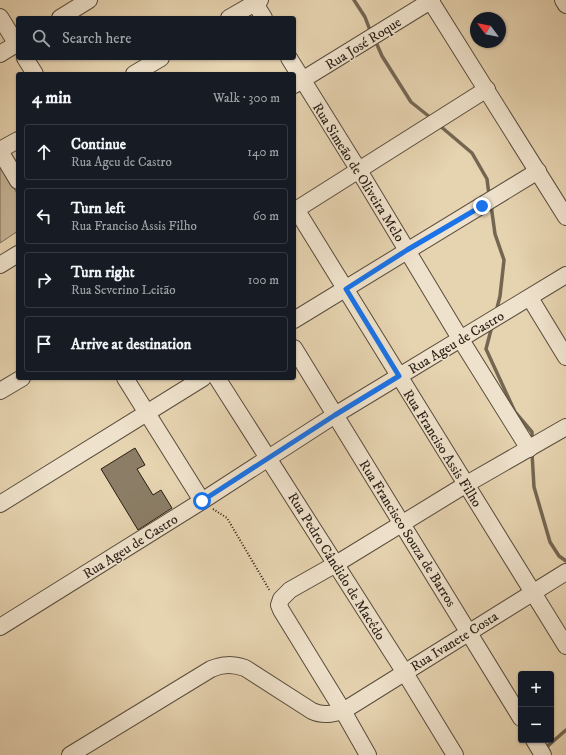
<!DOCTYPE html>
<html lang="en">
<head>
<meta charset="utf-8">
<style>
  :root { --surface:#171b24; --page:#242831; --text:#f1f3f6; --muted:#9ea1a6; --line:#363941 }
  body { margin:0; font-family:"IM FELL DW Pica",serif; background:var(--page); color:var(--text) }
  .controls { position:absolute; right:12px; bottom:12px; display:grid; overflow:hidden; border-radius:4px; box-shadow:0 1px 3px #0004 }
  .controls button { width:36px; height:36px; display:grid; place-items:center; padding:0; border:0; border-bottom:1px solid var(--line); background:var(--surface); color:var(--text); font:20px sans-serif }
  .compass { position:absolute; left:470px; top:12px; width:36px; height:36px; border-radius:50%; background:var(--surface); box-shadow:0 1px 3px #0004; rotate:302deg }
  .stop { position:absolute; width:12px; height:12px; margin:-9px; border:3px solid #1a73e8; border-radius:50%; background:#fff }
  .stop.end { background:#1a73e8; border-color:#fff; box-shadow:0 1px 4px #0008 }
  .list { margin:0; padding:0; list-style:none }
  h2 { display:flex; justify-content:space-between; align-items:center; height:52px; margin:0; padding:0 16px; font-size:17px }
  h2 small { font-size:13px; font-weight:400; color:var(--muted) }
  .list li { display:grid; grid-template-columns:26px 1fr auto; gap:12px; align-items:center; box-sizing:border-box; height:56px; margin:0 8px 8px; padding:0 8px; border:1px solid var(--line); border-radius:4px }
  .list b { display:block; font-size:15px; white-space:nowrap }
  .list p { margin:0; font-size:13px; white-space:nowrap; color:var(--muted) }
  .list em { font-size:13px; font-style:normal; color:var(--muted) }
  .icon { flex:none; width:22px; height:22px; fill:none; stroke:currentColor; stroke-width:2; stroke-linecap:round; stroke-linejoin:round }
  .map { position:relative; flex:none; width:566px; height:755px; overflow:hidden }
  .search { position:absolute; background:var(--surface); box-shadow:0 1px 3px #0004; left:16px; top:16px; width:280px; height:44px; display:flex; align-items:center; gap:10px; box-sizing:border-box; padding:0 14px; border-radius:4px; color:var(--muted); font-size:15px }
  .panel { position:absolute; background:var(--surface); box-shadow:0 1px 3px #0004; left:16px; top:72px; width:280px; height:308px; border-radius:4px }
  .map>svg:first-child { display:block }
</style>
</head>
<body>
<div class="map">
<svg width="566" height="755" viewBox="0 0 566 755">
  <rect width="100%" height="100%" fill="#e6d3b0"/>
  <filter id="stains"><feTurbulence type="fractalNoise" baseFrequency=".005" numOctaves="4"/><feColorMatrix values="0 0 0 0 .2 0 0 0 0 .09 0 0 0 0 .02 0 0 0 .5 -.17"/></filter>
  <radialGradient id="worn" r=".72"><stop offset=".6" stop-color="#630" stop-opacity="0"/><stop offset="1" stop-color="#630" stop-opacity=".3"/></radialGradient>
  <path fill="#c6b496" stroke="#786a56" d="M 0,164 L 18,195 L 18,231 L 0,243 Z"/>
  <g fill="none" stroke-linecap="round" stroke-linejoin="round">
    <g stroke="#746652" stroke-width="3.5">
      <path d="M 354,0 L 365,17 L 371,33"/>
      <path d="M 375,40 L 382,56 L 411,102 L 431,118"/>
      <path d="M 439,125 L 472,153 L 487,179 L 489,195"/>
      <path d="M 491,205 L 495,234 L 504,260 L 500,296 L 496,312"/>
      <path d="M 492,326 L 486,349 L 515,412 L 532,432 L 532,441"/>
      <path d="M 532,453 L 534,487 L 550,542 L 559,556 L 566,561"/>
      <path d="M 545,749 L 550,744 L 566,730"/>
    </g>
  </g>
  <path fill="#8b7d66" stroke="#291f15" d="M 135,448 L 145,465 L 137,469 L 153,495 L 161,490 L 172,508 L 138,530 L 101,469 Z"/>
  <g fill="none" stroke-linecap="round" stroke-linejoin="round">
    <g stroke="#584c3c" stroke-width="18">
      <g id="minor">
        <path d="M 253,0 L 264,18"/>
        <path d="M 430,0 L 566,217"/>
        <path d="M 563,0 L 566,5"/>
        <path d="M 0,17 L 18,46"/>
        <path d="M 60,18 L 89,0"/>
        <path d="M 229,18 L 260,0"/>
        <path d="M 0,54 L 18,43"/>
        <path d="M 25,58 L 35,74"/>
        <path d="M 289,58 L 358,169 L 461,340 L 529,449"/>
        <path d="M 134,74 L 161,58"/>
        <path d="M 294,85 L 432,0"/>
        <path d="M 0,150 L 18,140"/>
        <path d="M 0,151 L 18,181"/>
        <path d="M 296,209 L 566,646"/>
        <path d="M 294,211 L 487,89"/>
        <path d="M 0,265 L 18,254"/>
        <path d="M 530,298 L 566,357"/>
        <path d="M 294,320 L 538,171"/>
        <path d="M 294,348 L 521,718"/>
        <path d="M 125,378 L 202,501"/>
        <path d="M 217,378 L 405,673 L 455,755"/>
        <path d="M 0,391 L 22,378"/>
        <path d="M 0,504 L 203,378"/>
        <path d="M 0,627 L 202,501 L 335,415 L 566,275"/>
        <path d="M 534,740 L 543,755"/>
        <path d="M 70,755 L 211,669 C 223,664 232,664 245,668 L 312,711 C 323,716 332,714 343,711 L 566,572"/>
        <path d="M 368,755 L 343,711 L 281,610 L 279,605 L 281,599 L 290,590 L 336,564 L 465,485 L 566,427"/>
      </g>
    </g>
    <path stroke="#291f15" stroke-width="2" stroke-dasharray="1 2" stroke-linecap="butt" d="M 213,509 L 227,518 L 270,591"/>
    <use href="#minor" stroke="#efe2cc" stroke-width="16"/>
  </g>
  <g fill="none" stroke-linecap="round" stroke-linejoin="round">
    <path stroke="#1a73e8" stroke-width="5" d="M 202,501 L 335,415 L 399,376 L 346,289 L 407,250 L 482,206"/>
  </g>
  <g text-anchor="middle" stroke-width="3" stroke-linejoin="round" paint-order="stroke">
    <g font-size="14" fill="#291f15" stroke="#efe2cc">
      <text transform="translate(363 43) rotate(-32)" y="5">Rua José Roque</text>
      <text transform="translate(359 172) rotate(58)" y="5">Rua Simeão de Oliveira Melo</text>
      <text transform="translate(456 342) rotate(-31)" y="5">Rua Ageu de Castro</text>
      <text transform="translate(443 448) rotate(58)" y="5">Rua Franciso Assis Filho</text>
      <text transform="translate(408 533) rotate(58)" y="5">Rua Francisco Souza de Barros</text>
      <text transform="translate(130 546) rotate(-32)" y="5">Rua Ageu de Castro</text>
      <text transform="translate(337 566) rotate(58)" y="5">Rua Pedro Cândido de Macêdo</text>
      <text transform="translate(454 641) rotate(-32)" y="5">Rua Ivanete Costa</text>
    </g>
  </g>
  <rect width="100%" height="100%" filter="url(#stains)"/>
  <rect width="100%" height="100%" fill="url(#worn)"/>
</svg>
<div class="controls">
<button>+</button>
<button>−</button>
</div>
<svg class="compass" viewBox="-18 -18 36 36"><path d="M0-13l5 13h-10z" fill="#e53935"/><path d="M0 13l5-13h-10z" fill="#9ea1a6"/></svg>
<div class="stop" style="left:202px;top:501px"></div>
<div class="stop end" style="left:482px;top:206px"></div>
<div class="search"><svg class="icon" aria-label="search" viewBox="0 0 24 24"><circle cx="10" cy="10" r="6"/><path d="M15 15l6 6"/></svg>Search here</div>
<section class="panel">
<h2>4 min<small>Walk · 300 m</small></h2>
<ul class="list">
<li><svg class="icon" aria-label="ahead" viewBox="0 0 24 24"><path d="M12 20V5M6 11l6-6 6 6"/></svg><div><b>Continue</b><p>Rua Ageu de Castro</p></div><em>140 m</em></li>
<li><svg class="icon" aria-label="left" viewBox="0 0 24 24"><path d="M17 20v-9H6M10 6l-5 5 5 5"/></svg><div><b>Turn left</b><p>Rua Franciso Assis Filho</p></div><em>60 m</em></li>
<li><svg class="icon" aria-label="right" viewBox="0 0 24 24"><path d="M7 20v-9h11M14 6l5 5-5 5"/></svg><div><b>Turn right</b><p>Rua Severino Leitão</p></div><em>100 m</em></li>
<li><svg class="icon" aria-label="arrive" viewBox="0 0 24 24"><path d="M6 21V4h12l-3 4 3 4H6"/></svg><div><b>Arrive at destination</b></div></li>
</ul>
</section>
</div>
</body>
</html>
